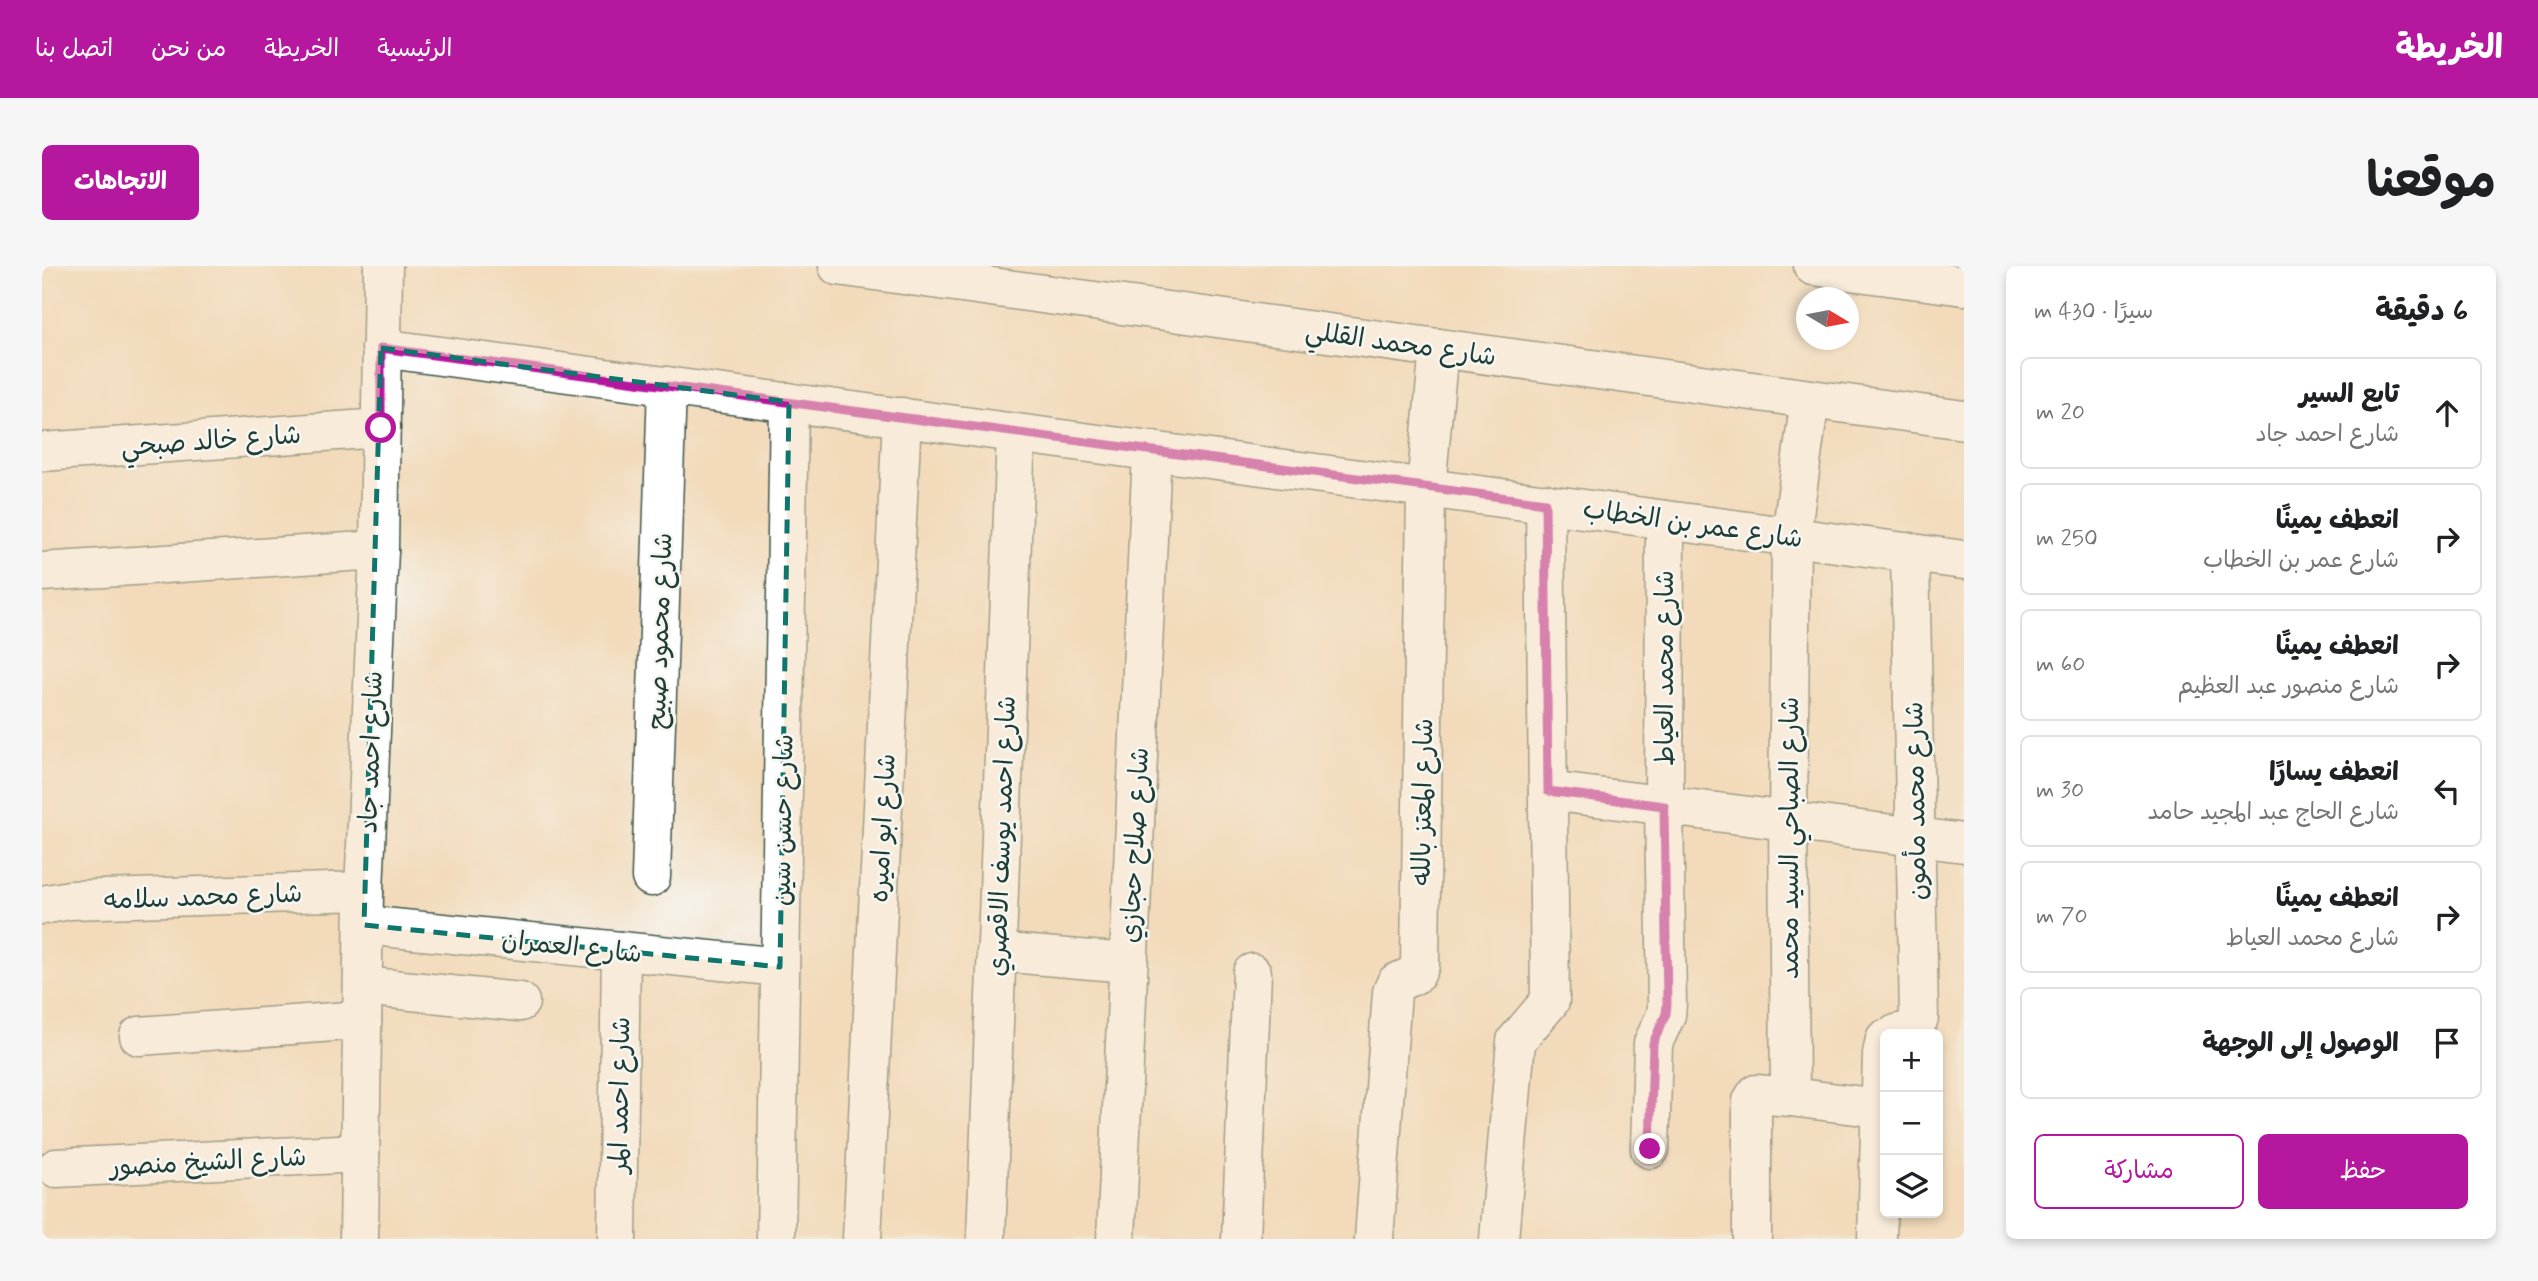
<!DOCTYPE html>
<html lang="ar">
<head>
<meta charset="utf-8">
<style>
  :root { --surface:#fff; --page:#f6f6f6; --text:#202124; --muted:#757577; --line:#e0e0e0; --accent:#b5179e }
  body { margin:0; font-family:Mynerve,"Playpen Sans Arabic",sans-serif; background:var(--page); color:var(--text); direction:rtl }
  .controls { position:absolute; right:21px; bottom:21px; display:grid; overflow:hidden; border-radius:10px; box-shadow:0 4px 10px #0003 }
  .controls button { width:63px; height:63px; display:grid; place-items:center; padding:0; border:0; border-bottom:2px solid var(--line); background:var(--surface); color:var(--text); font:35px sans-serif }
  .compass { position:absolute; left:1754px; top:21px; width:63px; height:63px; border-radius:50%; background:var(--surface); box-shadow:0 4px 10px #0003; rotate:100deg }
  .stop { position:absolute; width:21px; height:21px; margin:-16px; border:5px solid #b5179e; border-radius:50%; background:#fff }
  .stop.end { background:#b5179e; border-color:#fff; box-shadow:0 2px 7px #0008 }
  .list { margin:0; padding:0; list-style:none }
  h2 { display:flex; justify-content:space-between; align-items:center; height:91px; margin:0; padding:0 28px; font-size:30px }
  h2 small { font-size:23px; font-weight:400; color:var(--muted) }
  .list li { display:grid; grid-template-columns:46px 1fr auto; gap:21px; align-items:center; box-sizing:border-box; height:112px; margin:0 14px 14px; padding:0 14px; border:2px solid var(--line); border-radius:10px }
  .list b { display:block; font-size:26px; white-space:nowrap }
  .list p { margin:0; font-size:23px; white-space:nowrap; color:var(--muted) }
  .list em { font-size:23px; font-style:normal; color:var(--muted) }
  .actions { display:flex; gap:14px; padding:21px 28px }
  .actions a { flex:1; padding:16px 0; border:2px solid var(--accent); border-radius:10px; text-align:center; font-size:24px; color:var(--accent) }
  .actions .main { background:var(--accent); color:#fff }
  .icon { flex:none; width:38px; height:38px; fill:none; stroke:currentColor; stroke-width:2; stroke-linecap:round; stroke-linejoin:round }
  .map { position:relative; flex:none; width:1922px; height:973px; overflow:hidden; direction:ltr; border-radius:10px }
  header { display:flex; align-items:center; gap:42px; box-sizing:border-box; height:98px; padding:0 35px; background:var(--accent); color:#fff }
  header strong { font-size:33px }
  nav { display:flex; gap:38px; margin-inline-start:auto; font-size:24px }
  .intro { display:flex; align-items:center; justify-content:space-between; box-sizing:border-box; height:168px; padding:0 42px }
  h1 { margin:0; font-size:49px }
  .button { padding:18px 32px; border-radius:10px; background:var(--accent); color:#fff; font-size:24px; font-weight:700 }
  main { display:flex; gap:42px; padding:0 42px }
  aside { flex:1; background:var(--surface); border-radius:10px; box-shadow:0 4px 10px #0003 }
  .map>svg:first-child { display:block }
</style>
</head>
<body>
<header>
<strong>الخريطة</strong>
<nav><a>الرئيسية</a><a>الخريطة</a><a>من نحن</a><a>اتصل بنا</a></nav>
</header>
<div class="intro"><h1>موقعنا</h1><a class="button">الاتجاهات</a></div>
<main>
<aside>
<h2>6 دقيقة<small>سيرًا · 430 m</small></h2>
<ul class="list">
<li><svg class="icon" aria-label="ahead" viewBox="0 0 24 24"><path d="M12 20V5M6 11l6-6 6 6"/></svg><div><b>تابع السير</b><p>شارع احمد جاد</p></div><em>20 m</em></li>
<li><svg class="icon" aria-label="right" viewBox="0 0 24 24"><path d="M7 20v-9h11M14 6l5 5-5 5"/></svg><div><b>انعطف يمينًا</b><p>شارع عمر بن الخطاب</p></div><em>250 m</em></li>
<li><svg class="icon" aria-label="right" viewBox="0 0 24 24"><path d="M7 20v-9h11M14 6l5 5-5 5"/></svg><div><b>انعطف يمينًا</b><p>شارع منصور عبد العظيم</p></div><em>60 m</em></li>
<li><svg class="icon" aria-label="left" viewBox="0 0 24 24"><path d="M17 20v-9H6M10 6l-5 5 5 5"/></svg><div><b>انعطف يسارًا</b><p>شارع الحاج عبد المجيد حامد</p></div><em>30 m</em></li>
<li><svg class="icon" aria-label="right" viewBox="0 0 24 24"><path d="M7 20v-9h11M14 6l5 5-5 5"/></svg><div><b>انعطف يمينًا</b><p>شارع محمد العياط</p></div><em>70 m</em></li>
<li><svg class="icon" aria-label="arrive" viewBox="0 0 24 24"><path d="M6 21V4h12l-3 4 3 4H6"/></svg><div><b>الوصول إلى الوجهة</b></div></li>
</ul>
<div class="actions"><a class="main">حفظ</a><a>مشاركة</a></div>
</aside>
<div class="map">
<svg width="1922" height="973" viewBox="0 0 1922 973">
  <rect width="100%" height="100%" fill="#f6f6f2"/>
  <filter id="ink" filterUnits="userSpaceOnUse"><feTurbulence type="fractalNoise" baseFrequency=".0143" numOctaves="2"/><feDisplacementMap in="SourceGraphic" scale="14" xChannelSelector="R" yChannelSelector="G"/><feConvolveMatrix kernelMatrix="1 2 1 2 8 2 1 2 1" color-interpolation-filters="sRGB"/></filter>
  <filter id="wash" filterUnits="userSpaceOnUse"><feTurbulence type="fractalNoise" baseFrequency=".00686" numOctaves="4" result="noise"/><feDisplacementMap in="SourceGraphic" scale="28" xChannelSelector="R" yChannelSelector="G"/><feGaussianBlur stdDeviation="1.57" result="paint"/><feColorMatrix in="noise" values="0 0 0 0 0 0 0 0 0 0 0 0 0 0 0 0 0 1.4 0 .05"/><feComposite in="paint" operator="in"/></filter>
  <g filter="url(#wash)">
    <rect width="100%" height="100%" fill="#f2daba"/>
  </g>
  <g filter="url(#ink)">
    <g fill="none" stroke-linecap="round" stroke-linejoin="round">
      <g stroke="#3f5548" stroke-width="41">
        <g id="minor">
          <path d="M 796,0 L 1922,154"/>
          <path d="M 1771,0 L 1922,20"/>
          <path d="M 339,82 L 1922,294"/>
          <path d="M 0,186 L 339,162"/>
          <path d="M 0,306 L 337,284"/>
          <path d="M 1506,525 L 1922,577"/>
          <path d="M 609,611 L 625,120"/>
          <path d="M 0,639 L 28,634 L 322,625"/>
          <path d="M 322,659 L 738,701"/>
          <path d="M 954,686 L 1086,697"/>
          <path d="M 321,720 L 478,736"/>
          <path d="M 1854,768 L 1872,763 L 1877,752 L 1868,286"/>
          <path d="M 97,770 L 320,754"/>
          <path d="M 1748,831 L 1838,842"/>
          <path d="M 1608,883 L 1611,777 L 1624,749 L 1625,738 L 1622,539 L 1623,254"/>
          <path d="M 14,902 L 318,887"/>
          <path d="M 317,973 L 322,625 L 337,284 L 341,0"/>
          <path d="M 575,973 L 579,685"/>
          <path d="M 734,973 L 747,136"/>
          <path d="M 820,973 L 860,151"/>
          <path d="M 944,973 L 974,167"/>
          <path d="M 1074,973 L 1110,185"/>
          <path d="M 1199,973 L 1210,707"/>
          <path d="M 1332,973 L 1350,726 L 1354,717 L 1374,708 L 1378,699 L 1384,222 L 1397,82"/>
          <path d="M 1457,973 L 1474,775 L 1508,735 L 1503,237"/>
          <path d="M 1710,973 L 1710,835 L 1714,828 L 1748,831 L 1746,555 L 1749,270 L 1768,133"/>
          <path d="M 1835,973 L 1840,788 L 1843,773"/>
        </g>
      </g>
      <use href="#minor" stroke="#fff" stroke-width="38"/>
    </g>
  </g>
  <g fill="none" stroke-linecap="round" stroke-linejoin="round" filter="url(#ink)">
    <path stroke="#b5179e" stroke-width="9" d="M 339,162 L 339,82 L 1503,237 L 1506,525 L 1622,540 L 1625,738 L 1624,748 L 1611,777 L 1608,883"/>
  </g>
  <path d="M0 0H1922V973H0ZM 339,82 L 747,136 L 738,701 L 322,659 Z" fill="#f2daba" fill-opacity=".55" fill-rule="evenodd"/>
  <path fill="none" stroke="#0f766e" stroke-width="5" stroke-dasharray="14 9" stroke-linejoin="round" d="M 339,82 L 747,136 L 738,701 L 322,659 Z"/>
  <g text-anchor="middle" stroke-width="5" stroke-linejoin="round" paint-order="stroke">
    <g font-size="26" fill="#1f3d34" stroke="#f6f6f2">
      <text transform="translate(1359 77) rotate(8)" y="9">شارع محمد القللي</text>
      <text transform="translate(169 174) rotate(-4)" y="9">شارع خالد صبحي</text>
      <text transform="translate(1651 257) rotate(8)" y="9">شارع عمر بن الخطاب</text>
      <text transform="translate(617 365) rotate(-88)" y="9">شارع محمود صبيح</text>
      <text transform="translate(1622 402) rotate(-90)" y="9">شارع محمد العياط</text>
      <text transform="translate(328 486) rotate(-88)" y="9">شارع احمد جاد</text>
      <text transform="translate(1873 535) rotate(-91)" y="9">شارع محمد مأمون</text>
      <text transform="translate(1380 536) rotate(-89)" y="9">شارع المعتز بالله</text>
      <text transform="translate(740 554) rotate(-89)" y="9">شارع حسن سين</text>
      <text transform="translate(840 562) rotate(-87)" y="9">شارع ابو اميره</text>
      <text transform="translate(959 570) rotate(-88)" y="9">شارع احمد يوسف الاقصري</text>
      <text transform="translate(1747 572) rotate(-90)" y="9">شارع الصباحي السيد محمد</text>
      <text transform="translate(1092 579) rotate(-87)" y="9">شارع صلاح حجازي</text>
      <text transform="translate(161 630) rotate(-2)" y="9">شارع محمد سلامه</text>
      <text transform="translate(530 680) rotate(6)" y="9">شارع العمران</text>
      <text transform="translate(577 829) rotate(-89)" y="9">شارع احمد المر</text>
      <text transform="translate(166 895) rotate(-3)" y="9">شارع الشيخ منصور</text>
    </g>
  </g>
</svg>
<div class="controls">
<button>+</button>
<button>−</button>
<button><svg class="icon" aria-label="layers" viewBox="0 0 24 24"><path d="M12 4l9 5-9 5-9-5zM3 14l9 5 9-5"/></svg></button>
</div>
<svg class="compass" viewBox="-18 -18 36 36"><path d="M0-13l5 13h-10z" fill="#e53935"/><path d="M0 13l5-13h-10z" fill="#757577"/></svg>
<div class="stop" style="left:339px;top:162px"></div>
<div class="stop end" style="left:1608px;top:883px"></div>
</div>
</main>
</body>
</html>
